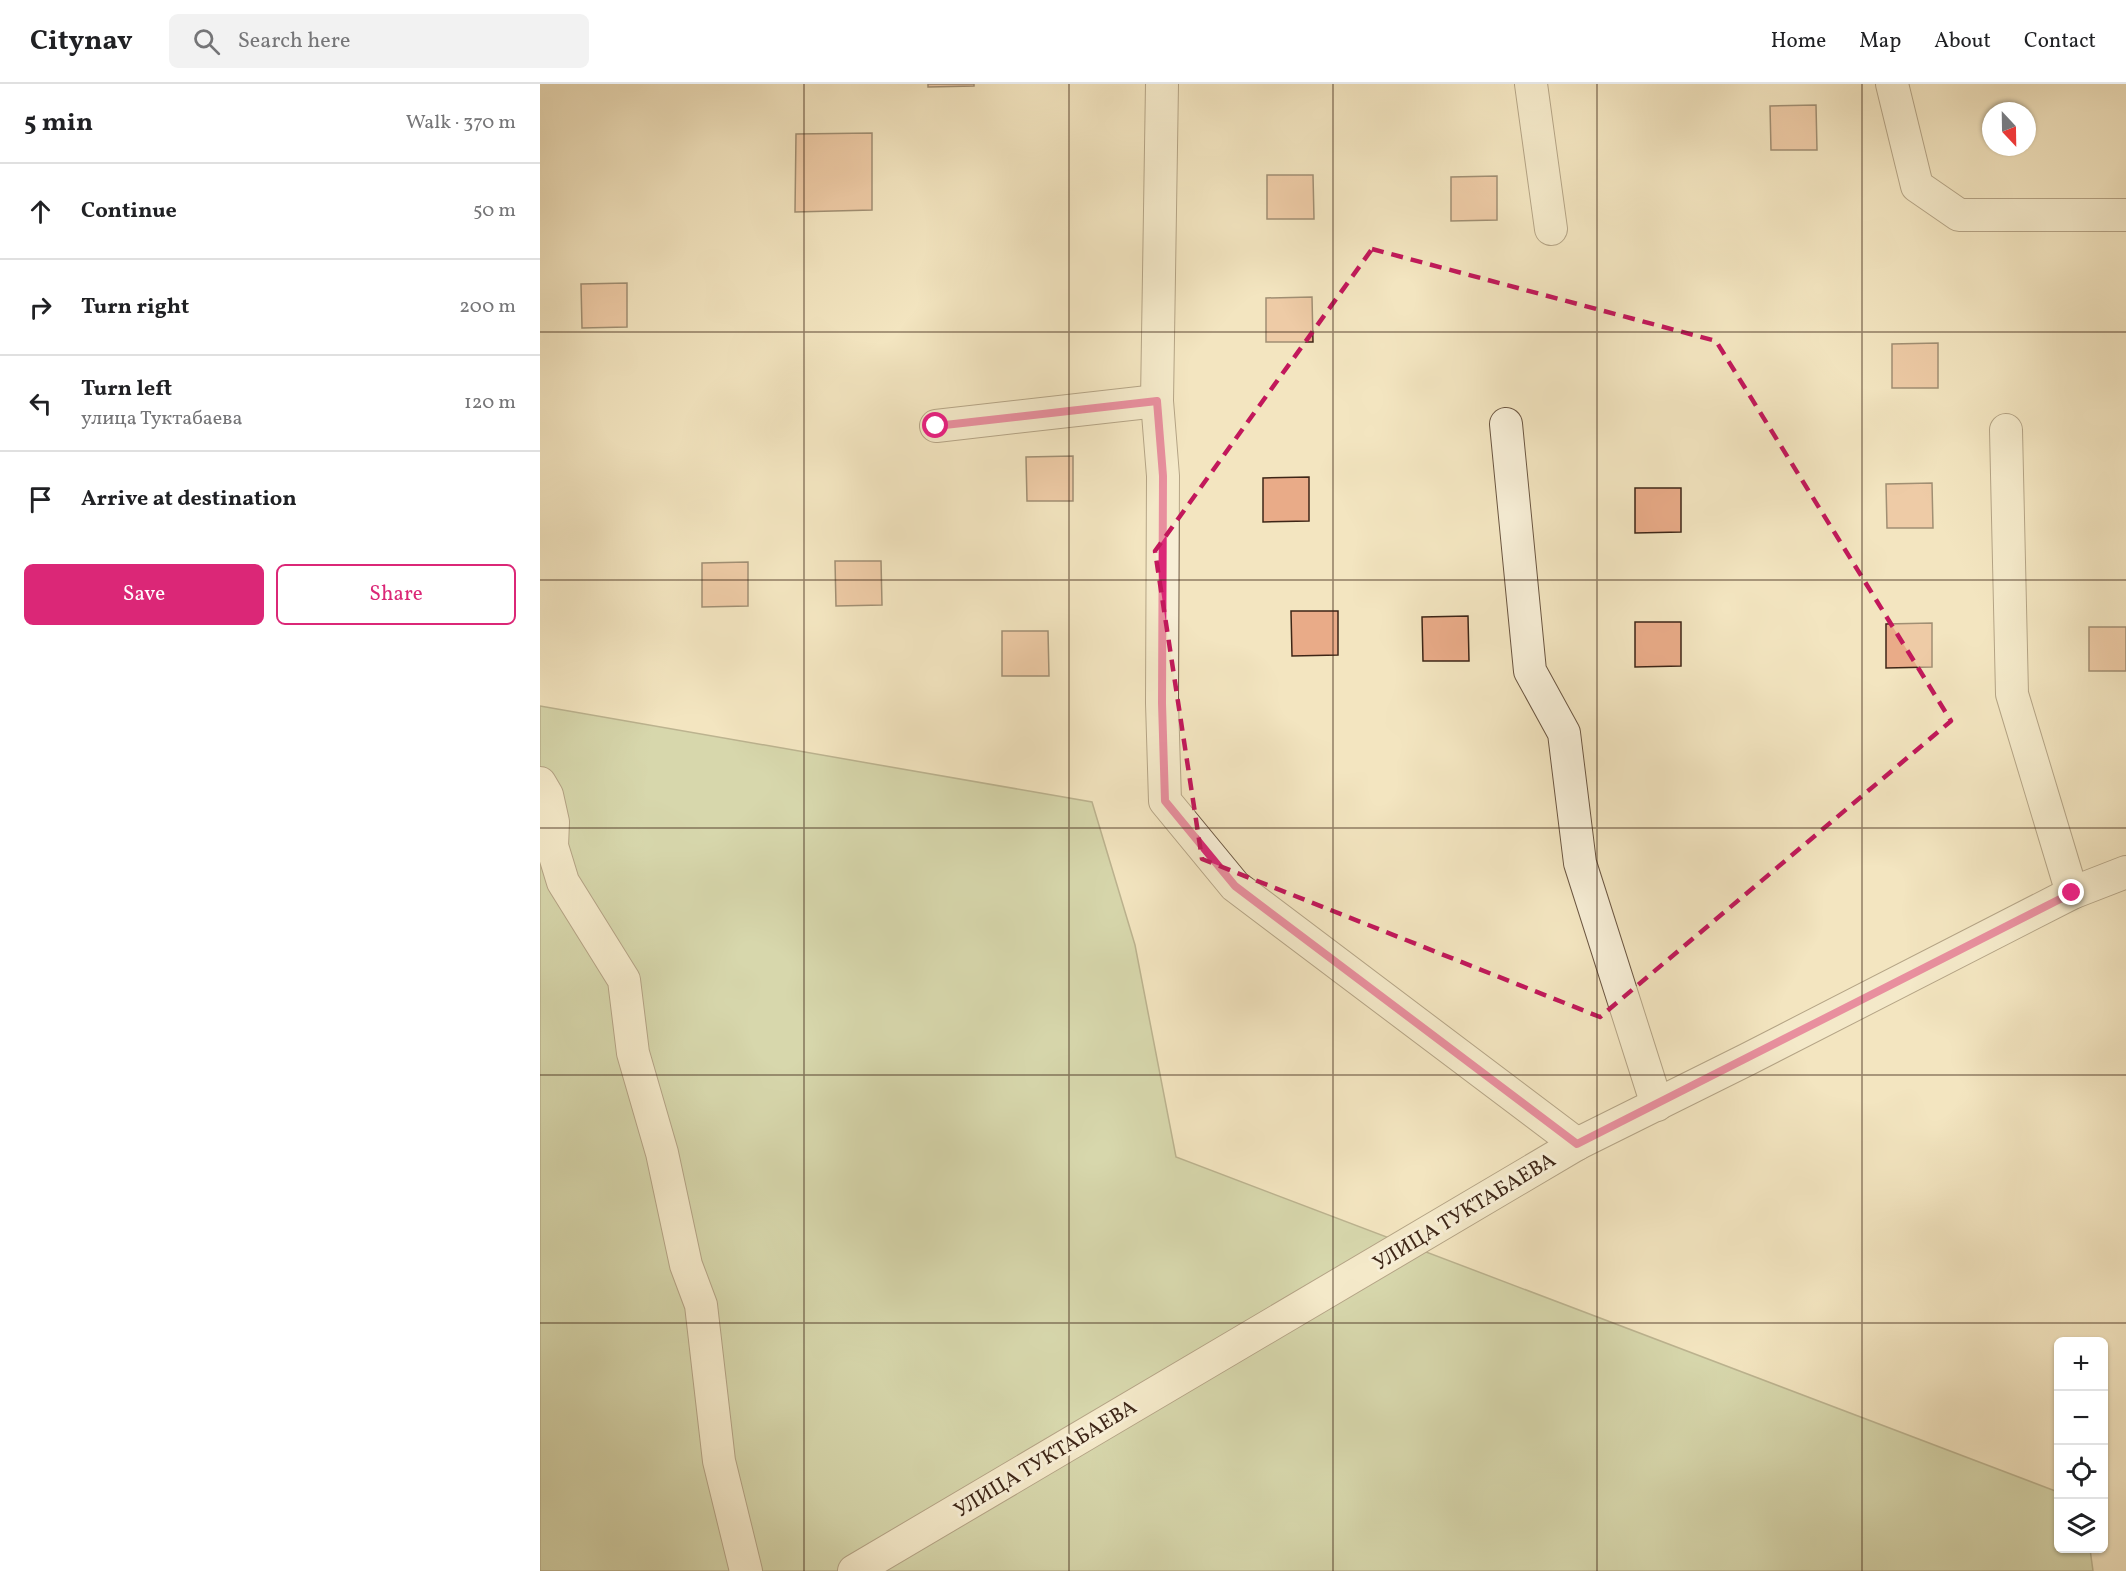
<!DOCTYPE html>
<html lang="en">
<head>
<meta charset="utf-8">
<style>
  :root { --surface:#fff; --page:#f2f2f2; --text:#202124; --muted:#757577; --line:#e0e0e0; --accent:#db2777 }
  body { margin:0; font-family:Vollkorn,serif; background:var(--page); color:var(--text) }
  .controls { position:absolute; right:18px; bottom:18px; display:grid; overflow:hidden; border-radius:9px; box-shadow:0 2px 4px #0004 }
  .controls button { width:54px; height:54px; display:grid; place-items:center; padding:0; border:0; border-bottom:2px solid var(--line); background:var(--surface); color:var(--text); font:30px sans-serif }
  .compass { position:absolute; left:1442px; top:18px; width:54px; height:54px; border-radius:50%; background:var(--surface); box-shadow:0 2px 4px #0004; rotate:158deg }
  .stop { position:absolute; width:18px; height:18px; margin:-14px; border:4px solid #db2777; border-radius:50%; background:#fff }
  .stop.end { background:#db2777; border-color:#fff; box-shadow:0 2px 6px #0008 }
  .list { margin:0; padding:0; list-style:none }
  h2 { display:flex; justify-content:space-between; align-items:center; height:78px; margin:0; padding:0 24px; font-size:26px }
  h2 small { font-size:20px; font-weight:400; color:var(--muted) }
  .list li { display:grid; grid-template-columns:39px 1fr auto; gap:18px; align-items:center; box-sizing:border-box; height:96px; padding:0 24px; border-top:2px solid var(--line) }
  .list b { display:block; font-size:22px; white-space:nowrap }
  .list p { margin:0; font-size:20px; white-space:nowrap; color:var(--muted) }
  .list em { font-size:20px; font-style:normal; color:var(--muted) }
  .actions { display:flex; gap:12px; padding:18px 24px }
  .actions a { flex:1; padding:14px 0; border:2px solid var(--accent); border-radius:9px; text-align:center; font-size:21px; color:var(--accent) }
  .actions .main { background:var(--accent); color:#fff }
  .icon { flex:none; width:33px; height:33px; fill:none; stroke:currentColor; stroke-width:2; stroke-linecap:round; stroke-linejoin:round }
  .map { position:relative; flex:none; width:1586px; height:1487px; overflow:hidden }
  header { display:flex; align-items:center; gap:36px; box-sizing:border-box; height:84px; padding:0 30px; background:var(--surface); border-bottom:2px solid var(--line) }
  header strong { font-size:28px }
  nav { display:flex; gap:33px; margin-inline-start:auto; font-size:21px }
  .search { width:420px; height:54px; background:var(--page); display:flex; align-items:center; gap:15px; box-sizing:border-box; padding:0 21px; border-radius:9px; color:var(--muted); font-size:22px }
  main { display:flex }
  aside { flex:1; background:var(--surface) }
  .map>svg:first-child { display:block }
</style>
</head>
<body>
<header>
<strong>Citynav</strong>
<div class="search"><svg class="icon" aria-label="search" viewBox="0 0 24 24"><circle cx="10" cy="10" r="6"/><path d="M15 15l6 6"/></svg>Search here</div>
<nav><a>Home</a><a>Map</a><a>About</a><a>Contact</a></nav>
</header>
<main>
<aside>
<h2>5 min<small>Walk · 370 m</small></h2>
<ul class="list">
<li><svg class="icon" aria-label="ahead" viewBox="0 0 24 24"><path d="M12 20V5M6 11l6-6 6 6"/></svg><div><b>Continue</b></div><em>50 m</em></li>
<li><svg class="icon" aria-label="right" viewBox="0 0 24 24"><path d="M7 20v-9h11M14 6l5 5-5 5"/></svg><div><b>Turn right</b></div><em>200 m</em></li>
<li><svg class="icon" aria-label="left" viewBox="0 0 24 24"><path d="M17 20v-9H6M10 6l-5 5 5 5"/></svg><div><b>Turn left</b><p>улица Туктабаева</p></div><em>120 m</em></li>
<li><svg class="icon" aria-label="arrive" viewBox="0 0 24 24"><path d="M6 21V4h12l-3 4 3 4H6"/></svg><div><b>Arrive at destination</b></div></li>
</ul>
<div class="actions"><a class="main">Save</a><a>Share</a></div>
</aside>
<div class="map">
<svg width="1586" height="1487" viewBox="0 0 1586 1487">
  <rect width="100%" height="100%" fill="#f3e5c0"/>
  <filter id="stains"><feTurbulence type="fractalNoise" baseFrequency=".00333" numOctaves="4"/><feColorMatrix values="0 0 0 0 .2 0 0 0 0 .09 0 0 0 0 .02 0 0 0 .5 -.17"/></filter>
  <radialGradient id="worn" r=".72"><stop offset=".6" stop-color="#630" stop-opacity="0"/><stop offset="1" stop-color="#630" stop-opacity=".3"/></radialGradient>
  <path fill="#b6c596" stroke="#7a7656" stroke-width="1.5" d="M 0,622 L 552,718 L 595,861 L 636,1073 L 1518,1408 L 1518,1464 L 1550,1465 L 1553,1487 L 0,1487 Z"/>
  <g fill="#e9ab88" stroke="#3e2617" stroke-width="1.5">
    <path d="M 388,0 L 434,0 L 434,2 L 388,3 Z"/>
    <path d="M 1276,21 L 1277,66 L 1231,66 L 1230,22 Z"/>
    <path d="M 332,49 L 332,126 L 255,128 L 256,50 Z"/>
    <path d="M 727,91 L 773,91 L 774,135 L 727,135 Z"/>
    <path d="M 957,92 L 957,136 L 911,137 L 911,93 Z"/>
    <path d="M 87,199 L 87,243 L 42,244 L 41,200 Z"/>
    <path d="M 772,213 L 773,258 L 726,258 L 726,214 Z"/>
    <path d="M 1398,259 L 1398,304 L 1352,304 L 1352,260 Z"/>
    <path d="M 533,372 L 533,417 L 487,417 L 486,373 Z"/>
    <path d="M 769,393 L 769,437 L 723,438 L 723,394 Z"/>
    <path d="M 1392,399 L 1393,444 L 1347,444 L 1346,400 Z"/>
    <path d="M 1095,404 L 1141,404 L 1141,448 L 1095,449 Z"/>
    <path d="M 295,477 L 341,477 L 342,521 L 296,522 Z"/>
    <path d="M 208,478 L 208,522 L 162,523 L 162,479 Z"/>
    <path d="M 751,527 L 798,527 L 798,571 L 752,572 Z"/>
    <path d="M 928,532 L 929,577 L 883,577 L 882,533 Z"/>
    <path d="M 1095,538 L 1141,538 L 1141,582 L 1095,583 Z"/>
    <path d="M 1392,539 L 1392,583 L 1346,584 L 1346,540 Z"/>
    <rect x="1549" y="543" width="37" height="44"/>
    <path d="M 462,547 L 508,547 L 509,592 L 462,592 Z"/>
  </g>
  <g fill="none" stroke-linecap="round" stroke-linejoin="round">
    <g stroke="#6b5641" stroke-width="34">
      <g id="minor">
        <path d="M 622,0 L 617,317 L 623,392 L 622,619 L 625,717 L 695,802 L 1037,1060"/>
        <path d="M 991,0 L 1011,145"/>
        <path d="M 1352,0 L 1377,102 L 1419,131 L 1586,131"/>
        <path d="M 966,340 L 990,587 L 1024,649 L 1040,779 L 1117,1021"/>
        <path d="M 396,342 L 617,317"/>
        <path d="M 1466,346 L 1472,610 L 1532,809"/>
        <path d="M 0,699 L 7,711 L 13,738 L 12,762 L 23,798 L 84,896 L 93,969 L 122,1069 L 146,1181 L 161,1221 L 179,1377 L 206,1487"/>
        <path d="M 314,1487 L 1037,1060 L 1208,975 L 1532,809 L 1586,788"/>
      </g>
    </g>
    <use href="#minor" stroke="#f7eed6" stroke-width="32"/>
  </g>
  <g fill="none" stroke-linecap="round" stroke-linejoin="round">
    <path stroke="#db2777" stroke-width="8" d="M 396,342 L 617,317 L 623,392 L 622,619 L 625,717 L 695,802 L 1037,1060 L 1532,809"/>
  </g>
  <path d="M0 0H1586V1487H0ZM 832,165 L 1176,257 L 1411,637 L 1060,933 L 662,775 L 615,467 Z" fill="#f3e5c0" fill-opacity=".55" fill-rule="evenodd"/>
  <path fill="none" stroke="#c2185b" stroke-width="4.5" stroke-dasharray="12 8" stroke-linejoin="round" d="M 832,165 L 1176,257 L 1411,637 L 1060,933 L 662,775 L 615,467 Z"/>
  <path fill="none" stroke="#3e2617" stroke-width="1.5" stroke-opacity="0.55" d="M 264,0 L 264,1487M 529,0 L 529,1487M 793,0 L 793,1487M 1057,0 L 1057,1487M 1322,0 L 1322,1487M 0,248 L 1586,248M 0,496 L 1586,496M 0,744 L 1586,744M 0,991 L 1586,991M 0,1239 L 1586,1239"/>
  <g text-anchor="middle" stroke-width="6" stroke-linejoin="round" paint-order="stroke">
    <g font-size="21" fill="#3e2617" stroke="#f7eed6">
      <text transform="translate(924 1127) rotate(-31)" y="7">УЛИЦА ТУКТАБАЕВА</text>
      <text transform="translate(505 1374) rotate(-31)" y="7">УЛИЦА ТУКТАБАЕВА</text>
    </g>
  </g>
  <rect width="100%" height="100%" filter="url(#stains)"/>
  <rect width="100%" height="100%" fill="url(#worn)"/>
</svg>
<div class="controls">
<button>+</button>
<button>−</button>
<button><svg class="icon" aria-label="locate" viewBox="0 0 24 24"><circle cx="12" cy="12" r="6"/><path d="M12 2v4M12 18v4M2 12h4M18 12h4"/></svg></button>
<button><svg class="icon" aria-label="layers" viewBox="0 0 24 24"><path d="M12 4l9 5-9 5-9-5zM3 14l9 5 9-5"/></svg></button>
</div>
<svg class="compass" viewBox="-18 -18 36 36"><path d="M0-13l5 13h-10z" fill="#e53935"/><path d="M0 13l5-13h-10z" fill="#757577"/></svg>
<div class="stop" style="left:396px;top:342px"></div>
<div class="stop end" style="left:1532px;top:809px"></div>
</div>
</main>
</body>
</html>
